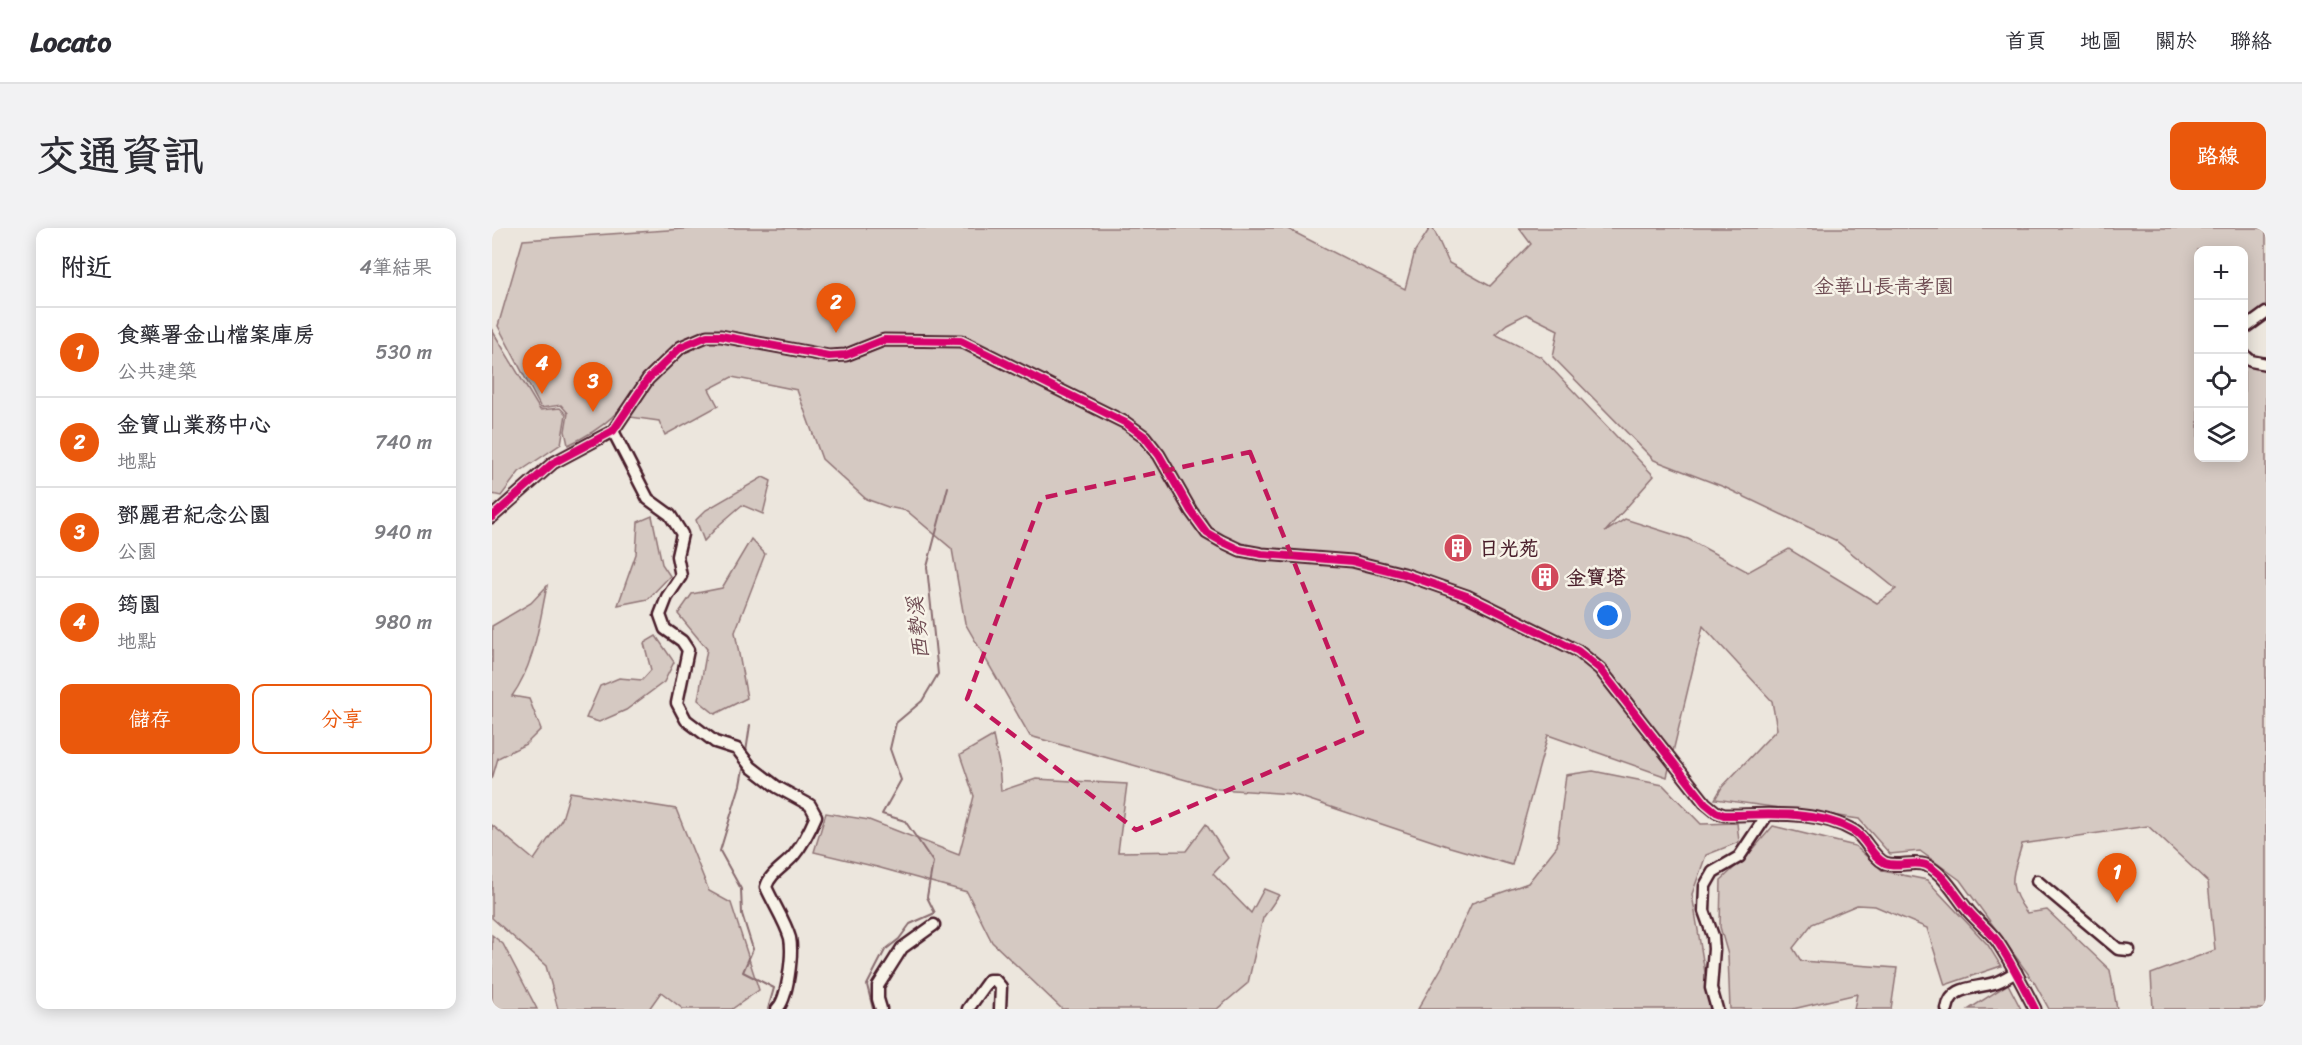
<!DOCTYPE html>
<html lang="zh-TW">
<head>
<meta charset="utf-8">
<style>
  :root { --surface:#fff; --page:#f2f2f3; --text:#2b2b33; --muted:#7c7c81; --line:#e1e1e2; --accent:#ea580c }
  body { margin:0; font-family:Sriracha,"LXGW WenKai TC",sans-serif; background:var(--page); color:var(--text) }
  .controls { position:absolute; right:18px; top:18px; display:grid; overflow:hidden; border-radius:12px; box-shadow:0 3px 15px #0003 }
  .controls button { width:54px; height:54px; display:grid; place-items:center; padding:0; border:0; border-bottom:2px solid var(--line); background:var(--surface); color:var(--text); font:30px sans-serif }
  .you { position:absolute; left:1116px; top:388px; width:21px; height:21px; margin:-15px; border:4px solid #fff; border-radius:50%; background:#1a73e8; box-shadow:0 0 0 9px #1a73e833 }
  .badge { display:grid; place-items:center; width:39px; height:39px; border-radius:50%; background:var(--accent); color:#fff; font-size:20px; font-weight:700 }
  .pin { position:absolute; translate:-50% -50px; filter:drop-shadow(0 2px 3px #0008) }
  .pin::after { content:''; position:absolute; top:32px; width:21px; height:18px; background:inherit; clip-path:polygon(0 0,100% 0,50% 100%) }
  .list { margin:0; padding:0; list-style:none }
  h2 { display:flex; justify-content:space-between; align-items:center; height:78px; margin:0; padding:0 24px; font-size:26px }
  h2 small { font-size:20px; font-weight:400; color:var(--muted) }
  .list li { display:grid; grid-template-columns:39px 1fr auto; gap:18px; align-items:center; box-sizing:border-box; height:90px; padding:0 24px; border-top:2px solid var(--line) }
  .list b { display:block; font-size:22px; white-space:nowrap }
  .list p { margin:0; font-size:20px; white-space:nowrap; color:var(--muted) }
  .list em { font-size:20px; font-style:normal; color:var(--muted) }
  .actions { display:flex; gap:12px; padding:18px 24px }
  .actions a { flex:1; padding:14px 0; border:2px solid var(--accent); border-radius:12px; text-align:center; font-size:21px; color:var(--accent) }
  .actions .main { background:var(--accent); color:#fff }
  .icon { flex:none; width:33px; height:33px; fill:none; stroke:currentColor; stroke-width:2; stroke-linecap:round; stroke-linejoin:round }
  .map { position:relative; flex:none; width:1774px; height:781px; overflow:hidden; border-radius:12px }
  header { display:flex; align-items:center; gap:36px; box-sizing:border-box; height:84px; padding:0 30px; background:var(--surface); border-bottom:2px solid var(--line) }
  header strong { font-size:28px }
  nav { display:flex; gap:33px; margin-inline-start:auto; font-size:21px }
  .intro { display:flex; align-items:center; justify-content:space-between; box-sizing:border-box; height:144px; padding:0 36px }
  h1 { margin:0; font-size:42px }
  .button { padding:15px 27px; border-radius:12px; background:var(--accent); color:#fff; font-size:21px; font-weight:700 }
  main { display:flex; gap:36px; padding:0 36px }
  aside { flex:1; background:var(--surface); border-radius:12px; box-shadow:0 3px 15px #0003 }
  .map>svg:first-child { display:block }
</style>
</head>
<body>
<header>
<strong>Locato</strong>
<nav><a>首頁</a><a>地圖</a><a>關於</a><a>聯絡</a></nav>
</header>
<div class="intro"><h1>交通資訊</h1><a class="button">路線</a></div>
<main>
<aside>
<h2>附近<small>4筆結果</small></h2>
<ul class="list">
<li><span class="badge">1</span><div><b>食藥署金山檔案庫房</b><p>公共建築</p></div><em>530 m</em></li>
<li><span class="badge">2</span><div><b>金寶山業務中心</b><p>地點</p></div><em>740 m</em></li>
<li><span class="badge">3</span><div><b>鄧麗君紀念公園</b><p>公園</p></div><em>940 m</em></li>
<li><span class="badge">4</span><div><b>筠園</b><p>地點</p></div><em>980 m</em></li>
</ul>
<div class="actions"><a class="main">儲存</a><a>分享</a></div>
</aside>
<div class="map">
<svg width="1774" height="781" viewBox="0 0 1774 781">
  <rect width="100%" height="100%" fill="#ece6dd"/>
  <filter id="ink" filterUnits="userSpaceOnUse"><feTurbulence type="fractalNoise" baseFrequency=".0167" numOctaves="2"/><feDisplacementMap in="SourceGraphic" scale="12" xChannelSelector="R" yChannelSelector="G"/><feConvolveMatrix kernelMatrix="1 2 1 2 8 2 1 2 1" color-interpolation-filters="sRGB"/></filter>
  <g filter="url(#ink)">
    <g fill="#d5c9c2" stroke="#907476" stroke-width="1.5" fill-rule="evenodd">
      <path d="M 205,0 L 794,0 L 913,61 L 923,23 L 938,0 L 941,0 L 957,35 L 998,58 L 1039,16 L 1027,0 L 1774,0 L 1774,79 L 1752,92 L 1752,22 L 1706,22 L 1706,230 L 1752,230 L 1752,134 L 1774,143 L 1774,781 L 1661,781 L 1659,746 L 1723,722 L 1716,654 L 1656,598 L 1530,616 C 1521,649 1513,655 1535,685 L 1555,682 L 1618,742 L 1625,781 L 1557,781 L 1542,754 L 1468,652 L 1428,623 L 1398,626 L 1367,591 L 1223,571 L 1230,559 L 1285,501 L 1280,473 L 1211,398 L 1175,549 L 1056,507 L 1020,637 L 958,619 L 800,566 L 726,561 L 538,508 L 473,395 L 460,321 L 415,283 L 396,279 L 374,271 L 330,231 L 305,162 L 240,149 L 217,161 L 226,178 L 173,207 L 167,193 L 138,189 L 155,147 L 151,147 C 131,183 113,200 76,217 L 73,203 L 76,185 L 69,177 L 49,180 L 6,98 L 31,12 ZM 1034,86 L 1066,102 L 1061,129 L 1162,232 L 1232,259 L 1343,312 L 1404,361 L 1385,375 L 1297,321 L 1256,344 L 1196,311 L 1133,291 L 1113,304 L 1162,248 L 1049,129 L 1003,106 L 1015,96 Z"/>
      <path d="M 0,102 L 48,182 L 68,180 L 74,186 L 69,216 L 27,244 L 9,268 L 0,266 Z"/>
      <path d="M 271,249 L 279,253 L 271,286 L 250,277 L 228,296 L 212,313 L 204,292 L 214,282 Z"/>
      <path d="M 160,288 L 170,336 L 178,348 L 156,371 L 126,377 L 144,326 L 146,294 Z"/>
      <path d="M 259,311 L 273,326 L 243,404 L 255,470 L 223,486 L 206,472 L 215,421 L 186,386 L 200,366 L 230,360 Z"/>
      <path d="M 55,358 C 47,395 43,436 20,468 L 37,471 L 49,501 L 34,516 L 6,530 L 0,551 L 0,398 L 39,375 Z"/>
      <path d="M 164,408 L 182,434 L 172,454 L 134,482 L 107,494 L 94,490 L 108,458 L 127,450 L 150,452 L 159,442 L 152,415 Z"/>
      <path d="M 501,508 L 507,536 L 509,563 L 544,551 L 635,556 L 626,624 L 694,623 L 714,596 L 736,630 L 721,646 L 759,685 L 772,661 L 787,667 L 771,690 L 756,755 L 725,781 L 570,781 L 500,714 L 475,664 L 385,639 L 322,624 L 334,585 L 377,592 L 467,627 L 482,568 L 468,527 Z"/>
      <path d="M 1101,543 L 1171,557 L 1209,596 L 1245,595 L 1247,614 L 1214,627 L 1200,666 L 1219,781 L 926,781 L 950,739 L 980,675 L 1036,655 L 1065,618 L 1074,547 Z"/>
      <path d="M 78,564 L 184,581 L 217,663 L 239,675 L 267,762 L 240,781 L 191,781 L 169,764 L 157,781 L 66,781 L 54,738 L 0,690 L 0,597 L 42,632 L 70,591 Z"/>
      <path d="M 1281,598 L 1363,618 L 1391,643 L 1435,652 L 1496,717 L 1509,738 L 1453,757 L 1435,700 L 1383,678 L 1365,677 L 1320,696 L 1301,720 L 1309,733 L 1405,740 L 1399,781 L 1362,781 L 1365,766 L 1301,781 L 1238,781 L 1236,727 L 1228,699 L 1229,652 L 1257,626 Z"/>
      <path d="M 0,707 L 11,716 L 45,781 L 0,781 Z"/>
      <path d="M 1516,756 L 1529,781 L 1477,781 Z"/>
    </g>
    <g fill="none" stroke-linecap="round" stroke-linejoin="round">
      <g stroke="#896c6f" stroke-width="2">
        <path d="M 254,524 L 258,497"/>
        <path d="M 252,536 L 248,557 L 228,623 L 249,661 L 250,686 L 261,721 L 251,744 L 282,760 L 276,781"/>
        <path d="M 381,781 L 375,757 L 393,722 L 407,711 L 418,696 L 443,685 L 435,669 L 441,634 L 413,593 L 390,586 L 409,552 L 398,521 L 404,495 L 430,473 L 446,446 L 435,339 L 456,259"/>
      </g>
      <g stroke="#4a1f2b" stroke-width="15">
        <g id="minor">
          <path d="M 1752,101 L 1774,85"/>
          <path d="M 1752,127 L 1759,133 L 1774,136"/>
          <path d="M 121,203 L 156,271 L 178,287 L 190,306 L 185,328 L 189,348 L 175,369 L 168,387 L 173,401 L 190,413 L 196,422 L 185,475 L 194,492 L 223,514 L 245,521 L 259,539 L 285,559 L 318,577 L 324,588 C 318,602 312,615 302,627 C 293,638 278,645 274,659 C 281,675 293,693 298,710 C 301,725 296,771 285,781"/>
          <path d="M 0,289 L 61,235 L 121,203 L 156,151 L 189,119 L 215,108 L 229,108 L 337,128 L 354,127 L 392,112 L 469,113 L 634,195 L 652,208 L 667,227 L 699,283 L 715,305 L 729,313 L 748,322 L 770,326 L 860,333 L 912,346 L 975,368 L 1086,423 L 1108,441 L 1213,575 L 1224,584 L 1232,587 C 1273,587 1325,581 1362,603 C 1374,610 1380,629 1393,635 C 1406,640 1421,632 1434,637 C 1451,645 1462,665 1474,680 C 1483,692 1496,701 1505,713 C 1520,735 1531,758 1543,781"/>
          <path d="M 1545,653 L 1626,721 L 1637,722"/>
          <path d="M 389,781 L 386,771 L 386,758 L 410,720 L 442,697"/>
          <path d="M 476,781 L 497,752 L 503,752 L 509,759 L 508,781"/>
          <path d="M 1225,781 L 1219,760 L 1222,721 L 1221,708 L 1212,683 L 1213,658 L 1221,644 L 1247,629 L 1275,587"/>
          <path d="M 1455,781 C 1459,757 1483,761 1502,755 C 1509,753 1517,748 1524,744"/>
        </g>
      </g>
      <use href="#minor" stroke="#f7f3e8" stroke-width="10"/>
      <g stroke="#f7f3e8" stroke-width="11">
        <path id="cycleway" d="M 0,289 L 61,235 L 121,203 L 156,151 L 189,119 L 215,108 L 229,108 L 337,128 L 354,127 L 392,112 L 469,113 L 634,195 L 652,208 L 667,227 L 699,283 L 715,305 L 729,313 L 748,322 L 770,326 L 860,333 L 912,346 L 975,368 L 1086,423 L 1108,441 L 1213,575 L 1224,584 L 1232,587 C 1273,587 1325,581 1362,603 C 1374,610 1380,629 1393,635 C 1406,640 1421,632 1434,637 C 1451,645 1462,665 1474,680 C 1483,692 1496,701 1505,713 C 1520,735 1531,758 1543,781"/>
      </g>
      <use href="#cycleway" stroke="#d6006c" stroke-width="8"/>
    </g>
  </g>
  <path fill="none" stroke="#c2185b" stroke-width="4.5" stroke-dasharray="12 8" stroke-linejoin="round" d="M 758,224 L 870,504 L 644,602 L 475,471 L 550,270 Z"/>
  <defs>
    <g id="building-disc" transform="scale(1.5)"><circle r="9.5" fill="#d1495b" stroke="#f7f3e8"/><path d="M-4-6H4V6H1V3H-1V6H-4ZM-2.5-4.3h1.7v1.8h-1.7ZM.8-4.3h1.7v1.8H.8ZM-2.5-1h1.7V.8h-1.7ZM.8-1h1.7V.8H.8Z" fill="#fff"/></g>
  </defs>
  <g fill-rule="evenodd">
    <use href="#building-disc" x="966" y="320"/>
    <use href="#building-disc" x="1053" y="349"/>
  </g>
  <g text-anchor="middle" stroke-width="5" stroke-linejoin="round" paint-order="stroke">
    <g font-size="20" fill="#6d4a51" stroke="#f7f3e8">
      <text x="1392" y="65">金華山長青孝園</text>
    </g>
    <g font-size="20" font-weight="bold" fill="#4a1f2b" stroke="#f7f3e8" text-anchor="start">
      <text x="987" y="327">日光苑</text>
      <text x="1074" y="356">金寶塔</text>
    </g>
    <g font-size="21" font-style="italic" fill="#6f4c53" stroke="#f7f3e8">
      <text transform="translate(426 400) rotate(-96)" y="7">西勢溪</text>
    </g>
  </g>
</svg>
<div class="controls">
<button>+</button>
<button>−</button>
<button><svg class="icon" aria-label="locate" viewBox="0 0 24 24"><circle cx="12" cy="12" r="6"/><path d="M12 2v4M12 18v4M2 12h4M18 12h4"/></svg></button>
<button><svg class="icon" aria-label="layers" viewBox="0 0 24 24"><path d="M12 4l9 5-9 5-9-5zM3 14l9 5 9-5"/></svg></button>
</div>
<div class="you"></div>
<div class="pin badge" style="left:1625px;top:675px">1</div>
<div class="pin badge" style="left:344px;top:105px">2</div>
<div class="pin badge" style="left:101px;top:184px">3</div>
<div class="pin badge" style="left:50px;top:166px">4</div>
</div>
</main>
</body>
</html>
